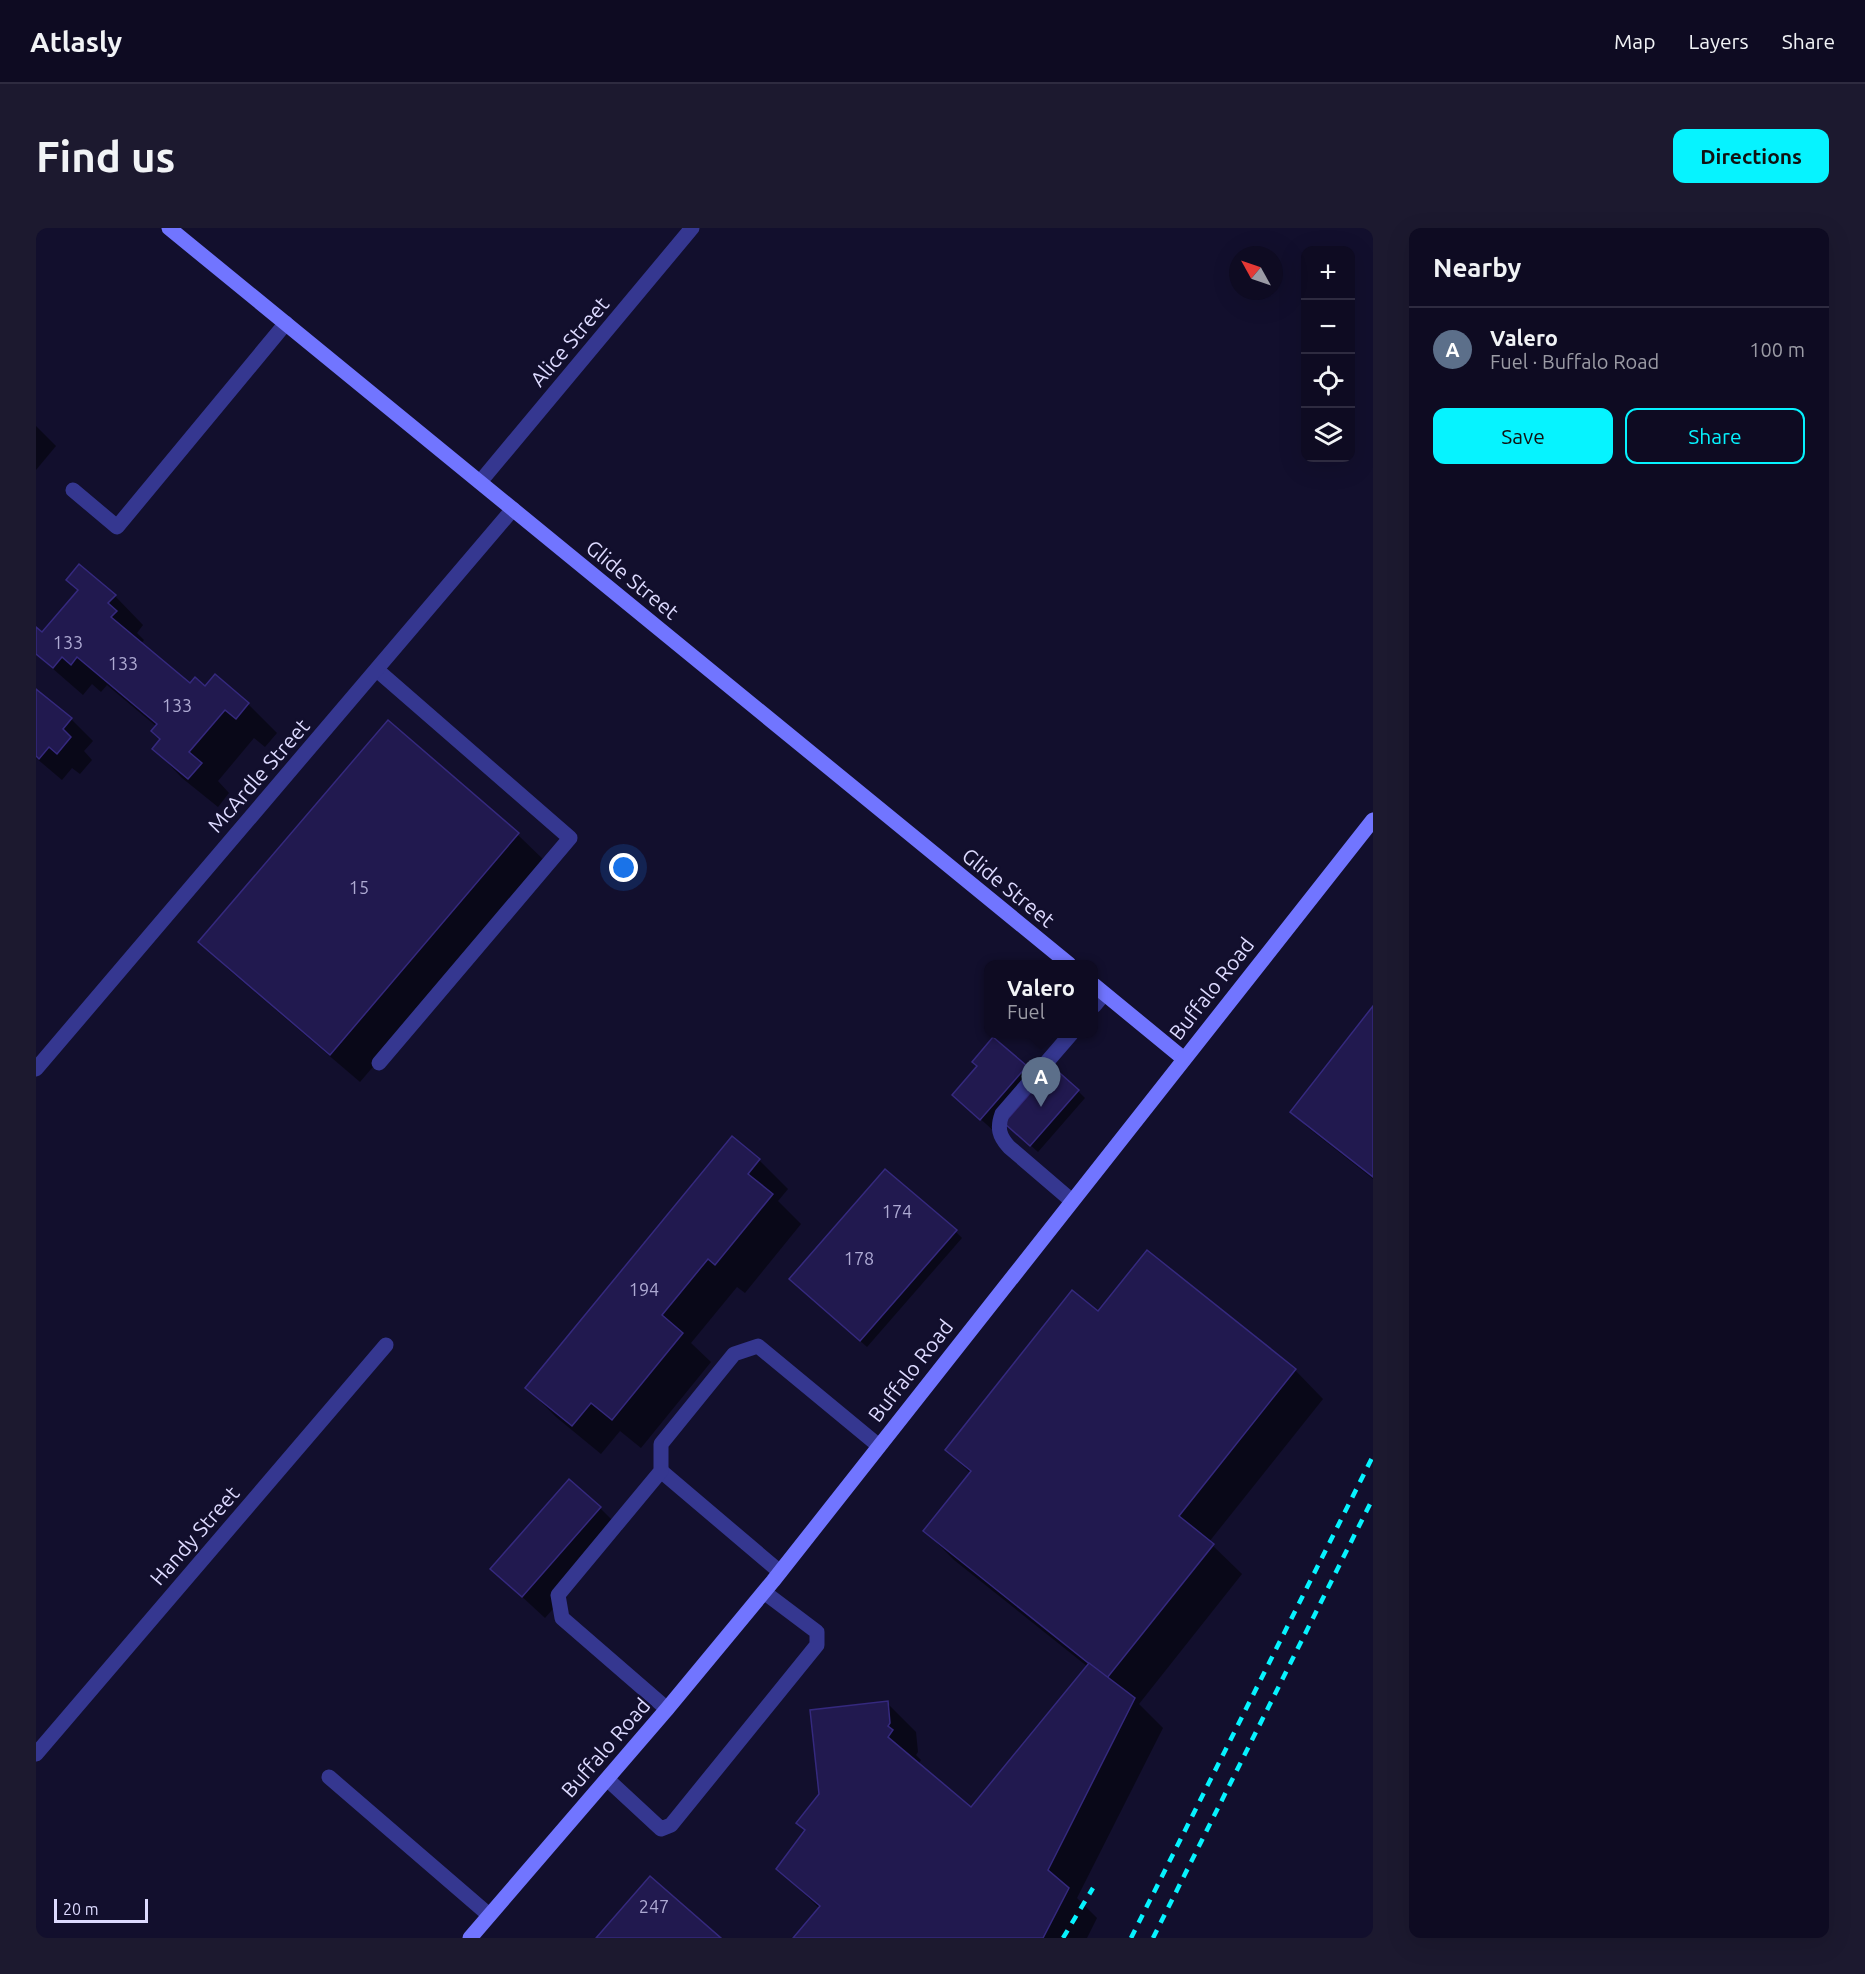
<!DOCTYPE html>
<html lang="en">
<head>
<meta charset="utf-8">
<style>
  :root { --surface:#0e0b22; --page:#1c192f; --text:#f1f3f6; --muted:#9b9ba5; --line:#2e2b40; --accent:#06f3ff }
  body { margin:0; font-family:Ubuntu,sans-serif; background:var(--page); color:var(--text) }
  .controls { position:absolute; right:18px; top:18px; display:grid; overflow:hidden; border-radius:12px; box-shadow:0 6px 24px #0002 }
  .controls button { width:54px; height:54px; display:grid; place-items:center; padding:0; border:0; border-bottom:2px solid var(--line); background:var(--surface); color:var(--text); font:30px sans-serif }
  .compass { position:absolute; left:1193px; top:18px; width:54px; height:54px; border-radius:50%; background:var(--surface); box-shadow:0 6px 24px #0002; rotate:310deg }
  .scale { position:absolute; left:18px; bottom:15px; width:94px; box-sizing:border-box; padding-left:6px; border:3px solid #dddaff; border-top:0; font-size:16px; line-height:21px; white-space:nowrap; color:#dddaff; -webkit-text-stroke:4px #120f2d; paint-order:stroke }
  .you { position:absolute; left:588px; top:640px; width:21px; height:21px; margin:-15px; border:4px solid #fff; border-radius:50%; background:#1a73e8; box-shadow:0 0 0 9px #1a73e833 }
  .badge { display:grid; place-items:center; width:39px; height:39px; border-radius:50%; background:var(--accent); color:#fff; font-size:20px; font-weight:700 }
  .pin { position:absolute; translate:-50% -50px; filter:drop-shadow(0 2px 3px #0008) }
  .pin::after { content:''; position:absolute; top:32px; width:21px; height:18px; background:inherit; clip-path:polygon(0 0,100% 0,50% 100%) }
  .popup { position:absolute; left:948px; top:732px; width:114px; height:78px; box-sizing:border-box; display:grid; place-content:center; border-radius:12px; background:var(--surface); filter:drop-shadow(0 2px 4px #0005); font-size:20px; white-space:nowrap; color:var(--muted) }
  .popup b { font-size:22px; color:var(--text) }
  .popup::after { content:''; position:absolute; left:50%; top:100%; margin-left:-12px; border:12px solid transparent; border-top-color:var(--surface) }
  .list { margin:0; padding:0; list-style:none }
  h2 { display:flex; justify-content:space-between; align-items:center; height:78px; margin:0; padding:0 24px; font-size:26px }
  h2 small { font-size:20px; font-weight:400; color:var(--muted) }
  .list li { display:grid; grid-template-columns:39px 1fr auto; gap:18px; align-items:center; box-sizing:border-box; height:84px; padding:0 24px; border-top:2px solid var(--line) }
  .list b { display:block; font-size:22px; white-space:nowrap }
  .list p { margin:0; font-size:20px; white-space:nowrap; color:var(--muted) }
  .list em { font-size:20px; font-style:normal; color:var(--muted) }
  .actions { display:flex; gap:12px; padding:18px 24px }
  .actions a { flex:1; padding:14px 0; border:2px solid var(--accent); border-radius:12px; text-align:center; font-size:21px; color:var(--accent) }
  .actions .main { background:var(--accent); color:#111 }
  .icon { flex:none; width:33px; height:33px; fill:none; stroke:currentColor; stroke-width:2; stroke-linecap:round; stroke-linejoin:round }
  .map { position:relative; flex:none; width:1337px; height:1710px; overflow:hidden; border-radius:12px }
  header { display:flex; align-items:center; gap:36px; box-sizing:border-box; height:84px; padding:0 30px; background:var(--surface); border-bottom:2px solid var(--line) }
  header strong { font-size:28px }
  nav { display:flex; gap:33px; margin-inline-start:auto; font-size:21px }
  .intro { display:flex; align-items:center; justify-content:space-between; box-sizing:border-box; height:144px; padding:0 36px }
  h1 { margin:0; font-size:42px }
  .button { padding:15px 27px; border-radius:12px; background:var(--accent); color:#111; font-size:21px; font-weight:700 }
  main { display:flex; gap:36px; padding:0 36px }
  aside { flex:1; background:var(--surface); border-radius:12px; box-shadow:0 6px 24px #0002 }
  .map>svg:first-child { display:block }
</style>
</head>
<body>
<header>
<strong>Atlasly</strong>
<nav><a>Map</a><a>Layers</a><a>Share</a></nav>
</header>
<div class="intro"><h1>Find us</h1><a class="button">Directions</a></div>
<main>
<div class="map">
<svg width="1337" height="1710" viewBox="0 0 1337 1710">
  <rect width="100%" height="100%" fill="#120f2d"/>
  <g fill="#0007">
    <path d="M 0,198 L 20,218 L 0,242 Z"/>
    <path d="M 79,368 L 107,397 L 101,405 L 108,412 L 105,416 L 154,457 L 170,460 L 179,448 L 212,476 L 241,505 L 229,519 L 218,510 L 182,553 L 193,565 L 182,579 L 146,550 L 118,521 L 126,511 L 121,499 L 71,457 L 65,464 L 56,456 L 47,467 L 0,426 L 0,401 L 6,407 Z"/>
    <path d="M 0,463 L 35,491 L 57,513 L 48,523 L 56,532 L 44,546 L 36,540 L 26,552 L 0,530 Z"/>
    <path d="M 352,495 L 482,607 L 511,635 L 324,854 L 193,742 L 164,714 Z"/>
    <path d="M 1337,780 L 1337,951 L 1271,899 L 1256,884 Z"/>
    <path d="M 990,839 L 1006,855 L 1042,863 L 1049,870 L 1002,924 L 969,894 L 960,905 L 918,867 Z"/>
    <path d="M 696,910 L 723,932 L 752,961 L 742,973 L 765,996 L 709,1065 L 701,1059 L 655,1115 L 675,1134 L 605,1220 L 584,1203 L 565,1226 L 520,1189 L 491,1160 Z"/>
    <path d="M 920,1004 L 926,1010 L 831,1119 L 762,1058 Z"/>
    <path d="M 1062,1085 L 1259,1142 L 1287,1171 L 1173,1314 L 1206,1346 L 1103,1476 L 1127,1500 L 1041,1670 L 1061,1690 L 1051,1710 L 759,1710 L 783,1680 L 742,1641 L 771,1603 L 851,1475 L 880,1504 L 882,1524 L 880,1527 L 885,1532 L 882,1537 L 936,1582 L 1052,1439 L 918,1332 L 889,1303 L 935,1246 L 911,1222 Z"/>
    <path d="M 564,1280 L 586,1302 L 509,1390 L 456,1341 Z"/>
  </g>
  <g fill="#21194f" stroke="#35297e" stroke-width="1.5">
    <path d="M 43,336 L 80,367 L 72,375 L 81,383 L 75,389 L 154,455 L 159,449 L 169,458 L 179,446 L 213,475 L 200,491 L 189,482 L 153,524 L 166,535 L 152,551 L 116,521 L 124,511 L 115,503 L 121,496 L 41,429 L 35,437 L 26,429 L 17,440 L 0,426 L 0,399 L 6,404 L 42,362 L 30,352 Z"/>
    <path d="M 0,461 L 36,490 L 27,501 L 35,509 L 21,526 L 13,519 L 3,531 L 0,528 Z"/>
    <path d="M 352,492 L 483,605 L 294,827 L 162,714 Z"/>
    <path d="M 1337,778 L 1337,949 L 1254,884 Z"/>
    <path d="M 957,809 L 991,838 L 944,892 L 916,867 L 941,838 L 936,834 Z"/>
    <path d="M 1017,839 L 1043,862 L 994,918 L 968,895 Z"/>
    <path d="M 696,908 L 724,931 L 712,946 L 737,966 L 679,1037 L 672,1031 L 626,1087 L 647,1105 L 576,1192 L 555,1175 L 536,1198 L 489,1160 Z"/>
    <path d="M 849,941 L 921,1002 L 824,1113 L 753,1051 Z"/>
    <path d="M 1111,1022 L 1260,1141 L 1143,1288 L 1178,1316 L 1071,1450 L 887,1303 L 935,1243 L 909,1222 L 1036,1062 L 1062,1083 Z"/>
    <path d="M 533,1251 L 565,1279 L 486,1369 L 454,1341 Z"/>
    <path d="M 1053,1435 L 1099,1470 L 1012,1642 L 1033,1660 L 1007,1710 L 757,1710 L 784,1678 L 740,1641 L 769,1602 L 760,1595 L 783,1566 L 774,1482 L 852,1473 L 854,1495 L 852,1498 L 857,1502 L 852,1509 L 935,1579 Z"/>
    <path d="M 614,1648 L 685,1710 L 560,1710 Z"/>
  </g>
  <g fill="none" stroke-linecap="round" stroke-linejoin="round">
    <g stroke="#353790" stroke-width="15">
      <path d="M 37,262 L 81,299 L 250,95"/>
      <path d="M 341,442 L 534,610 L 343,835"/>
      <path d="M 1058,778 L 1068,766"/>
      <path d="M 1035,806 L 966,886 C 961,900 963,908 973,919 L 1036,973"/>
      <path d="M 625,1243 L 744,1344"/>
      <path d="M 631,1481 L 526,1390 L 522,1367 L 625,1243 L 625,1216 L 698,1126 L 722,1118 L 843,1218"/>
      <path d="M 293,1549 L 453,1687"/>
      <path d="M 571,1551 L 625,1601 L 635,1597 L 781,1417 L 781,1404 L 728,1364"/>
    </g>
    <g stroke="#353790" stroke-width="15">
      <path d="M 444,254 L 656,0"/>
      <path d="M 0,841 L 477,281"/>
      <path d="M 0,1526 L 350,1117"/>
    </g>
    <g stroke="#7175ff" stroke-width="15">
      <path d="M 133,0 L 1033,736"/>
      <path d="M 1058,757 L 1148,831"/>
      <path d="M 434,1710 L 631,1481 L 737,1353 L 1337,592"/>
    </g>
    <g stroke="#06f3ff" stroke-width="4.5" stroke-dasharray="9 8" stroke-linecap="butt">
      <path d="M 1027,1710 L 1057,1660"/>
      <path d="M 1095,1710 L 1337,1228"/>
      <path d="M 1117,1710 L 1337,1270"/>
    </g>
  </g>
  <g text-anchor="middle" stroke-width="5" stroke-linejoin="round" paint-order="stroke">
    <g font-size="18" fill="#aeaad3">
      <text x="32" y="421">133</text>
      <text x="87" y="442">133</text>
      <text x="141" y="484">133</text>
      <text x="323" y="666">15</text>
      <text x="861" y="990">174</text>
      <text x="823" y="1037">178</text>
      <text x="608" y="1068">194</text>
      <text x="618" y="1685">247</text>
    </g>
    <g font-size="21" fill="#dddaff" stroke="#120f2d">
      <text transform="translate(534 114) rotate(-50)" y="7">Alice Street</text>
      <text transform="translate(596 352) rotate(39)" y="7">Glide Street</text>
      <text transform="translate(223 548) rotate(-49)" y="7">McArdle Street</text>
      <text transform="translate(972 660) rotate(39)" y="7">Glide Street</text>
      <text transform="translate(1176 761) rotate(-52)" y="7">Buffalo Road</text>
      <text transform="translate(875 1143) rotate(-52)" y="7">Buffalo Road</text>
      <text transform="translate(159 1308) rotate(-49)" y="7">Handy Street</text>
      <text transform="translate(570 1520) rotate(-49)" y="7">Buffalo Road</text>
    </g>
  </g>
</svg>
<div class="controls">
<button>+</button>
<button>−</button>
<button><svg class="icon" aria-label="locate" viewBox="0 0 24 24"><circle cx="12" cy="12" r="6"/><path d="M12 2v4M12 18v4M2 12h4M18 12h4"/></svg></button>
<button><svg class="icon" aria-label="layers" viewBox="0 0 24 24"><path d="M12 4l9 5-9 5-9-5zM3 14l9 5 9-5"/></svg></button>
</div>
<svg class="compass" viewBox="-18 -18 36 36"><path d="M0-13l5 13h-10z" fill="#e53935"/><path d="M0 13l5-13h-10z" fill="#9b9ba5"/></svg>
<div class="scale">20 m</div>
<div class="you"></div>
<div class="pin badge" style="left:1005px;top:879px;background:#5c6f8a">A</div>
<div class="popup"><b>Valero</b>Fuel</div>
</div>
<aside>
<h2>Nearby<small></small></h2>
<ul class="list">
<li><span class="badge" style="background:#5c6f8a">A</span><div><b>Valero</b><p>Fuel · Buffalo Road</p></div><em>100 m</em></li>
</ul>
<div class="actions"><a class="main">Save</a><a>Share</a></div>
</aside>
</main>
</body>
</html>
